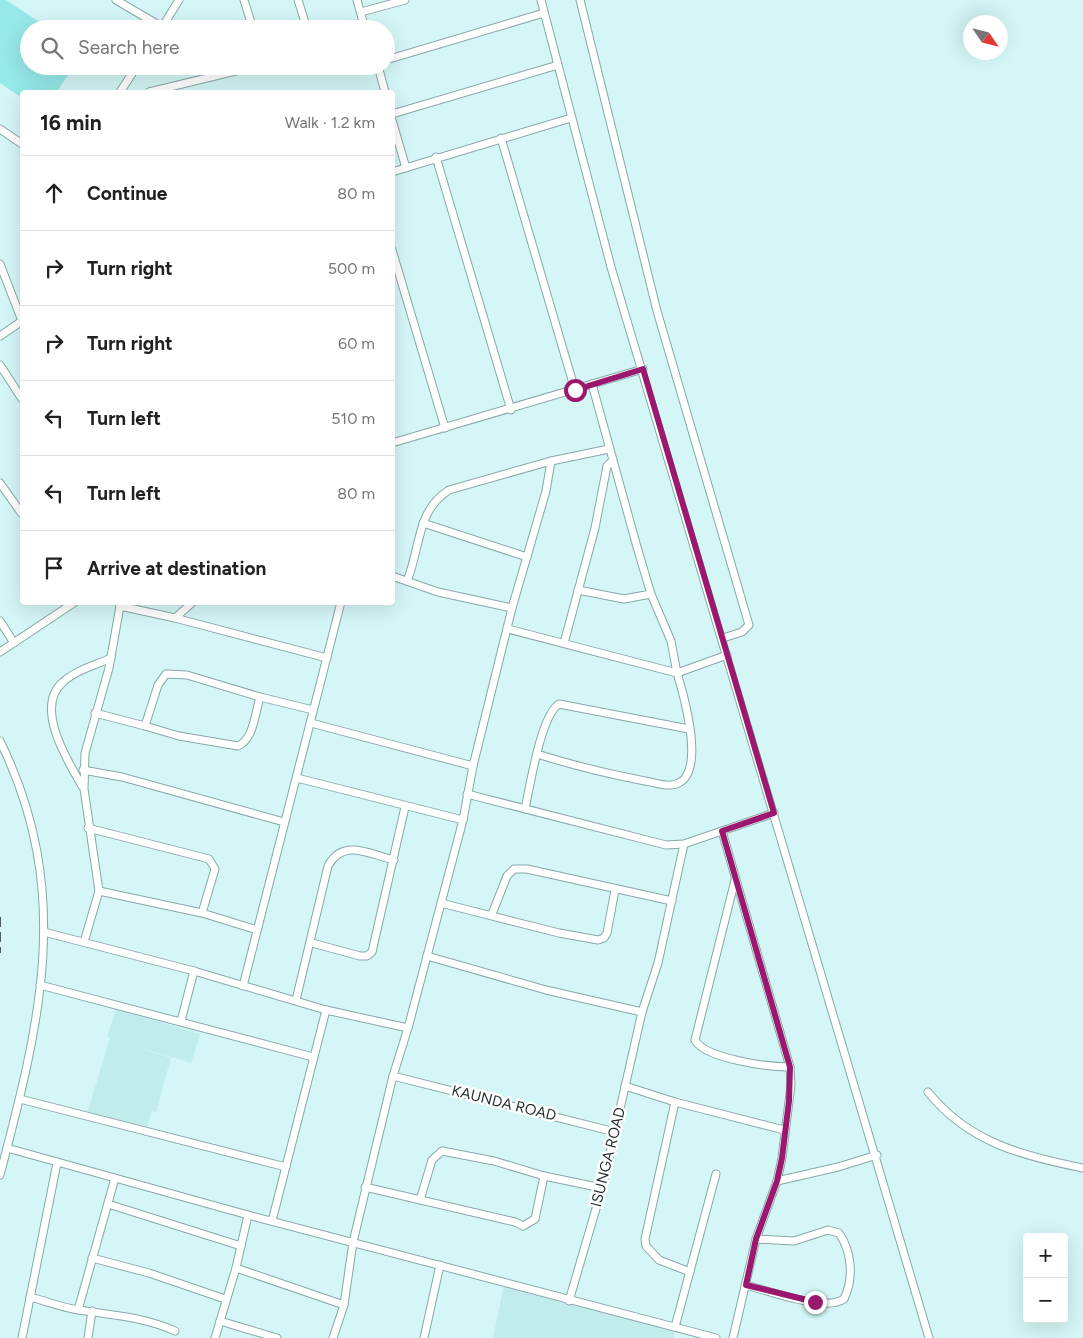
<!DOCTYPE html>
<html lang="en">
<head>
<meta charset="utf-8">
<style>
  :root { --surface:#fff; --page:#f6f6f6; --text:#202124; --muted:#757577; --line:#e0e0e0 }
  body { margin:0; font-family:Figtree,sans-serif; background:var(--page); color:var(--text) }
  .controls { position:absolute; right:15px; bottom:15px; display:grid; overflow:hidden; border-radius:5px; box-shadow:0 5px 20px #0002 }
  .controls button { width:45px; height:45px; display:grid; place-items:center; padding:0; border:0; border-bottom:1px solid var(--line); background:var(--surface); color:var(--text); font:25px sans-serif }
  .compass { position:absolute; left:963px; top:15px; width:45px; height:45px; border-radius:50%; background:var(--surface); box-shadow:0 5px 20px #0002; rotate:125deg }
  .stop { position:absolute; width:15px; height:15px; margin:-11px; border:4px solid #9a196e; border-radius:50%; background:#fff }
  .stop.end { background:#9a196e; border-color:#fff; box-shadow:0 1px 5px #0008 }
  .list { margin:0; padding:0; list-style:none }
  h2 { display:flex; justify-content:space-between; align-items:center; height:65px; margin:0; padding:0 20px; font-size:21px }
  h2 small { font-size:16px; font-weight:400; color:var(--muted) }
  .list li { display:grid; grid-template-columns:32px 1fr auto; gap:15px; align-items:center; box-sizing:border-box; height:75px; padding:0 20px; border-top:1px solid var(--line) }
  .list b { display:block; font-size:19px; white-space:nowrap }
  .list em { font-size:16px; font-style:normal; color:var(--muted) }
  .icon { flex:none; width:28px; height:28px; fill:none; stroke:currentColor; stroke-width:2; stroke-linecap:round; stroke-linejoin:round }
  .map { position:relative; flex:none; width:1083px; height:1338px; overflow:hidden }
  .search { position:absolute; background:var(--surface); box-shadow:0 5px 20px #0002; left:20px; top:20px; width:375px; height:55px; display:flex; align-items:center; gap:12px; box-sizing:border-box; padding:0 18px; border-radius:28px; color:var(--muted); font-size:19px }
  .panel { position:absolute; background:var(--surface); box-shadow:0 5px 20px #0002; left:20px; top:90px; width:375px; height:515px; border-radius:5px }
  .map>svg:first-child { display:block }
</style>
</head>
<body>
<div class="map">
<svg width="1083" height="1338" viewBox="0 0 1083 1338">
  <rect width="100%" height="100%" fill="#d4f6f6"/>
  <g fill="#c1ecec">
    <path d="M 116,1009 L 200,1034 L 191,1063 L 118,1041 L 171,1058 L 157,1108 L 156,1112 L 152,1111 L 146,1130 L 87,1114 L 110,1038 L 107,1037 Z"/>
    <path d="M 504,1285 L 675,1328 L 674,1338 L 493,1338 Z"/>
  </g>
  <path fill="#96e8e9" d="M 0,0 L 6,0 L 50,29 L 29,29 L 29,66 L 74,66 L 57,92 L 22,92 L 22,98 L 0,83 Z"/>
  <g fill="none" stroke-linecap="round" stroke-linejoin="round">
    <g stroke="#88a8a8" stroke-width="9">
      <g id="minor">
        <path d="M 116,0 L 162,27"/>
        <path d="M 244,0 L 253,29"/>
        <path d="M 298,0 L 307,29"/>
        <path d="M 357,0 L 365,29"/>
        <path d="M 541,0 L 611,267 L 929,1338"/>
        <path d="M 580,0 L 657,311 L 749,625 L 742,632 L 723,638"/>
        <path d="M 361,12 L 405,0"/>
        <path d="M 161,29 L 179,0"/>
        <path d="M 386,60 L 544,13"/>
        <path d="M 378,66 L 385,92"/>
        <path d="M 120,92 L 137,66"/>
        <path d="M 149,92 L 257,66"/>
        <path d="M 392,114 L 558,65"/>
        <path d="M 392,120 L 406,168"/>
        <path d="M 0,129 L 22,144"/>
        <path d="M 501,138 L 575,390"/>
        <path d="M 436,157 L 511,410"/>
        <path d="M 392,172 L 571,118"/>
        <path d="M 392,250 L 445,428"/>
        <path d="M 0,264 L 22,321"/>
        <path d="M 0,336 L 22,321"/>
        <path d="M 0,365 L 22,399"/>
        <path d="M 592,384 L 637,547 L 651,594 L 671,641 L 677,673 L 727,655"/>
        <path d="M 392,443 L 643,369"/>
        <path d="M 0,483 L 22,514"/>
        <path d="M 423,523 L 527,557"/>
        <path d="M 392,576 L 438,592 L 512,608"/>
        <path d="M 407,581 C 421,547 416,511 449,490 L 551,461 L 609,449"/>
        <path d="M 578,590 L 624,599 L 651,594"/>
        <path d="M 118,602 L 120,606 L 175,618 L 193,602"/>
        <path d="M 175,618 L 327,658"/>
        <path d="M 0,621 L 14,643"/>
        <path d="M 508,629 L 677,673 C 684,696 701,757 685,778 C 682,782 676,785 671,785 C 663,786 653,782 645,781 C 608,774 572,765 537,754"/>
        <path d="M 564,643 L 595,528 L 607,466 L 612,461"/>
        <path d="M 0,652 L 75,602"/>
        <path d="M 95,713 L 145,726 L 158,685 L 166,674 L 187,675 L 260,697 L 313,710"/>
        <path d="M 311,723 L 473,766"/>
        <path d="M 145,726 L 179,736 L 238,746 C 254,739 255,713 260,697"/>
        <path d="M 0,741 C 74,892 40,1022 0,1175"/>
        <path d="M 83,770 L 122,777 L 284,822"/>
        <path d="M 297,778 L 463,820"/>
        <path d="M 82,786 C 67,760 34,707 63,682 C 76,670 96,665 111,658"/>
        <path d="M 467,794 L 666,845 L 684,844 L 774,813"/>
        <path d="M 525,809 C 530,786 541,715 559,704 L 689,729"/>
        <path d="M 88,828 L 209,859 L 215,869 L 202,913 L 257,930"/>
        <path d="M 722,831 L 790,1067 L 791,1085 L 782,1158 L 777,1181 L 756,1239 L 733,1338"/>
        <path d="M 735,880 L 695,1040 C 705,1059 769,1067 790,1067"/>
        <path d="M 99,891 L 202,913"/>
        <path d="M 441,903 L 559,933 L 598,940 L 604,938 L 607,933 L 615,890"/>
        <path d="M 492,914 L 507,876 L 514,869 L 527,869 L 672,901"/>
        <path d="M 44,932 L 194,971 L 326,1010 L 408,1028"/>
        <path d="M 84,942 L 99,891 L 84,789 L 85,753 L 109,668 L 120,606"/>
        <path d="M 312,943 L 360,956 L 367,956 L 372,952 L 405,807"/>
        <path d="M 427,956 L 546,990 L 642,1012"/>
        <path d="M 40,985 L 313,1057"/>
        <path d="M 243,986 L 341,602"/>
        <path d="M 296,1000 L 328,866 C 343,838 369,854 394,860"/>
        <path d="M 181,1021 L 194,971"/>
        <path d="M 393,1076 L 615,1132"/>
        <path d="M 625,1086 L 675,1102 L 784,1130"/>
        <path d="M 928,1092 C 968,1142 1022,1156 1083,1168"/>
        <path d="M 20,1099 L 286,1167"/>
        <path d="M 675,1102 L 645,1239 L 646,1246 L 659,1260 L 690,1272"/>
        <path d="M 7,1148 L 248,1215 L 716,1338"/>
        <path d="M 777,1181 L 838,1167 L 877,1155"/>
        <path d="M 365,1187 L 515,1222 L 523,1226 L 535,1219 L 544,1176"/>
        <path d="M 420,1200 L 432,1160 L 442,1151 L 494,1161 L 544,1176 L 602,1188"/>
        <path d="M 108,1204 L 241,1246"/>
        <path d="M 272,1221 L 326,1010"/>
        <path d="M 92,1258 L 149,1273 L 225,1299"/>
        <path d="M 236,1268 L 344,1305"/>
        <path d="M 746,1285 C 769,1291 824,1312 844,1299 C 854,1278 852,1252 839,1233 L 828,1230 L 794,1241 L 756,1239"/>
        <path d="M 30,1297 C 46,1301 63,1308 79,1310 C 111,1315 145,1317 175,1331"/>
        <path d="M 569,1301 L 602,1188 L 642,1012 L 658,963 L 684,844"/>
        <path d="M 78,1310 L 115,1178"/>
        <path d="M 220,1321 L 277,1338"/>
        <path d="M 675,1327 L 716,1174"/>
        <path d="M 22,1338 L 57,1163"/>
        <path d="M 88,1338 L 92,1311"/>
        <path d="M 215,1338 L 236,1268 L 248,1215"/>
        <path d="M 333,1338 L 344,1305 L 353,1242 L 393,1076 L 408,1028 L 463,820 L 473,766 L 512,608 L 546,491 L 551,461"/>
        <path d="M 424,1338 L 440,1265"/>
      </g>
    </g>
    <use href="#minor" stroke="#fff" stroke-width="7"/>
    <path stroke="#4e6161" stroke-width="2" stroke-dasharray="10 5" stroke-linecap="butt" d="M 0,917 L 0,953"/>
  </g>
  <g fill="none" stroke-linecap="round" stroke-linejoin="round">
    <path stroke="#9a196e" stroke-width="6" d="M 575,390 L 643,369 L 774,813 L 722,831 L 790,1067 L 789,1101 L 782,1158 L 777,1181 L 756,1239 L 746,1285 L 815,1302"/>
  </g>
  <g text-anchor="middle" stroke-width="5" stroke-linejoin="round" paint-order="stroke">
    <g font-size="15" fill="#1f2c2c" stroke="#fff">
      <text transform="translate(504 1103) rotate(14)" y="5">KAUNDA ROAD</text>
      <text transform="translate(608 1157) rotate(-76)" y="5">ISUNGA ROAD</text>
    </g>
  </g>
</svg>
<div class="controls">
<button>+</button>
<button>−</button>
</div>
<svg class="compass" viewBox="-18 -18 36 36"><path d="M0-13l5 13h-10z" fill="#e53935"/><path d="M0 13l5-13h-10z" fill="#757577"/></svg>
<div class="stop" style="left:575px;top:390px"></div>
<div class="stop end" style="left:815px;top:1302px"></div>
<div class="search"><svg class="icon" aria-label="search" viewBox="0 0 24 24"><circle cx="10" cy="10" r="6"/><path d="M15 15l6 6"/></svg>Search here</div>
<section class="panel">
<h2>16 min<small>Walk · 1.2 km</small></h2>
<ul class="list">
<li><svg class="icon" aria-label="ahead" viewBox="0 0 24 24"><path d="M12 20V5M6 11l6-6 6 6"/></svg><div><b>Continue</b></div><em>80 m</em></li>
<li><svg class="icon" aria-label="right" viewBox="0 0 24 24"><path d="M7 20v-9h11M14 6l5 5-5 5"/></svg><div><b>Turn right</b></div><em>500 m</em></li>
<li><svg class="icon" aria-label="right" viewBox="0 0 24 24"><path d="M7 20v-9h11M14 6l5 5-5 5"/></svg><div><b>Turn right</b></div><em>60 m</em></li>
<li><svg class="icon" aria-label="left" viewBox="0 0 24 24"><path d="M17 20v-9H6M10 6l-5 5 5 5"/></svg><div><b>Turn left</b></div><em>510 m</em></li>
<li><svg class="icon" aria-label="left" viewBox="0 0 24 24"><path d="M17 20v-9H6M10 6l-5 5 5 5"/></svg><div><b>Turn left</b></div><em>80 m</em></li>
<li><svg class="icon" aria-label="arrive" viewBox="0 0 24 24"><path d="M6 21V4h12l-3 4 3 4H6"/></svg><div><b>Arrive at destination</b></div></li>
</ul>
</section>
</div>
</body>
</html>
